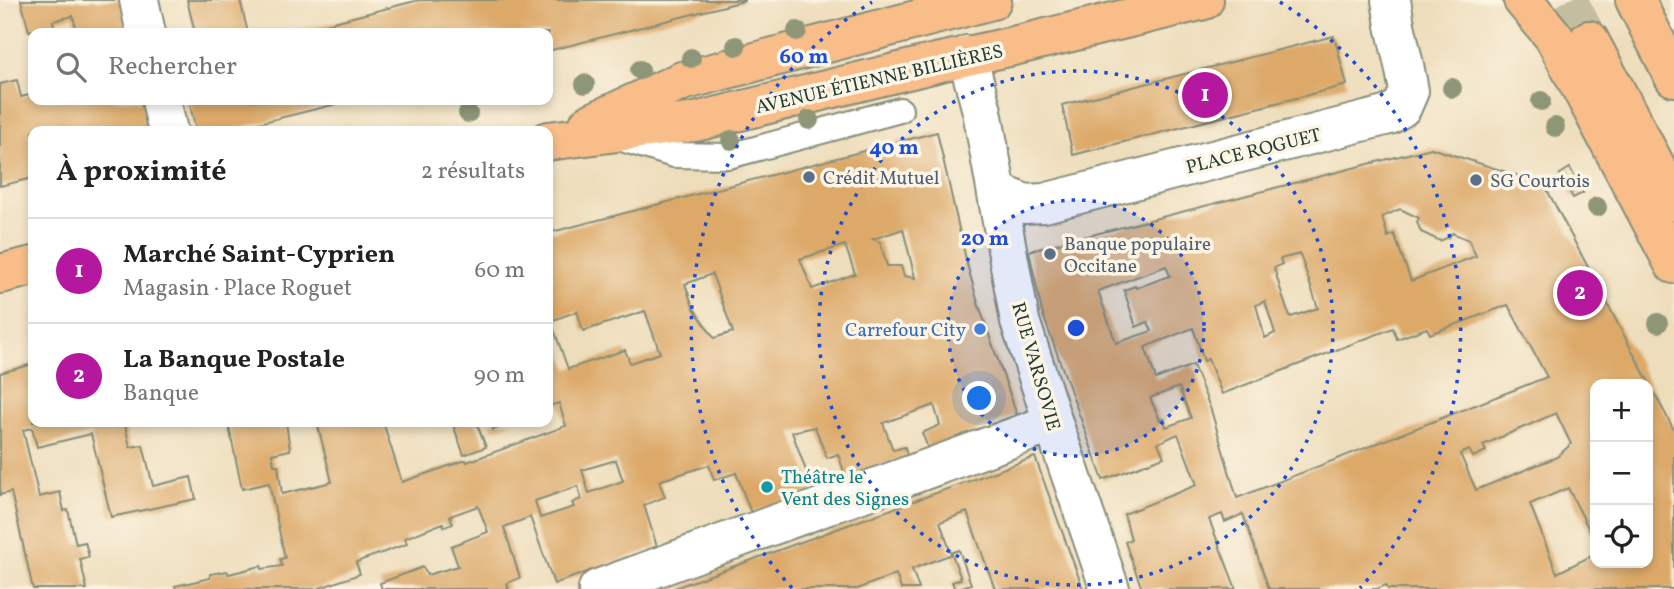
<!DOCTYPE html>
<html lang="fr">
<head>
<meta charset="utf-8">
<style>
  :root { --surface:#fff; --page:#f6f6f6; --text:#222; --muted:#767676; --line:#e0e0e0; --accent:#b5179e }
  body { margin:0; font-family:Vollkorn,serif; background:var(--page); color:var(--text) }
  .controls { position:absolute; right:21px; bottom:21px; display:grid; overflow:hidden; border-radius:14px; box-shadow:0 4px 10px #0003 }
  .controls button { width:63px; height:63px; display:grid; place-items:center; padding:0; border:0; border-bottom:2px solid var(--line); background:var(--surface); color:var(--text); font:35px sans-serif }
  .you { position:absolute; left:980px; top:399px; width:24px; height:24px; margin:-18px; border:5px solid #fff; border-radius:50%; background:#1a73e8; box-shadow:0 0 0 10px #1a73e833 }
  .badge { display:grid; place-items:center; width:46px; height:46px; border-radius:50%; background:var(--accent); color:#fff; font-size:23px; font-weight:700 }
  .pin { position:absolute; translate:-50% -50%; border:4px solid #fff; box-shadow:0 2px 7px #0006 }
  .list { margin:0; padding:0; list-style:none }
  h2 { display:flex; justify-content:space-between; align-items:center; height:91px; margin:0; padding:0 28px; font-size:30px }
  h2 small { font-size:23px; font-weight:400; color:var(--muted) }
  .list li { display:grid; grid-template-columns:46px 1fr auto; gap:21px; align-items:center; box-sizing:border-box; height:105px; padding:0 28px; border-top:2px solid var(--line) }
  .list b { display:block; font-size:26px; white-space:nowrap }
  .list p { margin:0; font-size:23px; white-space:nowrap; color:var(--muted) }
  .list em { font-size:23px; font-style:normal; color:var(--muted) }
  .icon { flex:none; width:38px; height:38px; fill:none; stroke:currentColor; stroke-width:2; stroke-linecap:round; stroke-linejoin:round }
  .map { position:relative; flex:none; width:1674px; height:589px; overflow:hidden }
  .search { position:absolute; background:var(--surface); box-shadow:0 4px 10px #0003; left:28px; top:28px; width:525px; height:77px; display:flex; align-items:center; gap:18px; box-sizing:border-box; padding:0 24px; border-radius:14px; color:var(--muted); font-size:26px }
  .panel { position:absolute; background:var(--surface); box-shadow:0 4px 10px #0003; left:28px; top:126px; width:525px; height:301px; border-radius:14px }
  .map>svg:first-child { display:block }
</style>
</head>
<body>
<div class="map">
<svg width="1674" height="589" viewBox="0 0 1674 589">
  <rect width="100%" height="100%" fill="#fcf5e5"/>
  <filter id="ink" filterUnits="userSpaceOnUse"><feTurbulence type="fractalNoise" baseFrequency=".0143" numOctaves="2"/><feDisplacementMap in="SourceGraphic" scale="14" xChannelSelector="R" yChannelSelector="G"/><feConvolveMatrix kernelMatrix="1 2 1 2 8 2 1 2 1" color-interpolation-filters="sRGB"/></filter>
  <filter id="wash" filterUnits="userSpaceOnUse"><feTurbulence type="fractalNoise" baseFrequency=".00686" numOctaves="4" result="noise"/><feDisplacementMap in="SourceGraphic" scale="28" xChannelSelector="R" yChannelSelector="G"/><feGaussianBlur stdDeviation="1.57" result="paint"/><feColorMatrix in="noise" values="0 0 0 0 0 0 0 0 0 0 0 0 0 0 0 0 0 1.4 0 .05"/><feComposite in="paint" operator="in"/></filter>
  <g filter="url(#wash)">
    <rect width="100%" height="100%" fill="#edb"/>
    <g id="blocks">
      <g fill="#dca969" fill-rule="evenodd">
        <path d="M 21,0 L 121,0 L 128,33 L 77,33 L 73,16 L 53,21 L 54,26 L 29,31 Z"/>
        <path d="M 187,0 L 240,0 L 248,33 L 195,33 Z"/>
        <path d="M 419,0 L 744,0 L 744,1 L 548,51 L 548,33 L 291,33 Z"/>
        <path d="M 1334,36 L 1347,85 L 1073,155 L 1062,105 Z"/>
        <path d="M 17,80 L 21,97 L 33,94 L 33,100 L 142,100 L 148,131 L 33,131 L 33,178 L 0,186 L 0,84 Z"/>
        <path d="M 189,100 L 349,100 L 349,101 L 227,131 L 196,131 Z"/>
        <path d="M 937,132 L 967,264 L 978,303 L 1017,415 L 928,448 L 922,433 L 940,425 L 934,405 L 883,423 L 893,450 L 905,447 L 907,456 L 846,478 L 838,454 L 827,458 L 815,427 L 792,432 L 813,490 L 751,513 L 736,473 L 714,480 L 709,465 L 659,481 L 665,497 L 644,505 L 657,547 L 554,584 L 530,517 L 504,527 L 520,578 L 507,583 L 509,589 L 382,589 L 380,583 L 423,567 L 427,575 L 458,566 L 451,546 L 488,532 L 478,506 L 450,516 L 453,524 L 444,527 L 443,523 L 405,538 L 407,544 L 356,562 L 360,574 L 317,589 L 176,589 L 175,586 L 210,578 L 210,574 L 227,571 L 229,574 L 261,566 L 262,569 L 282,566 L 280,559 L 285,558 L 269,483 L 242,489 L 228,422 L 286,422 L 290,450 L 272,454 L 274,465 L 278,465 L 282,494 L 332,482 L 317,422 L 383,422 L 402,482 L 466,460 L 467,462 L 566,426 L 559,403 L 549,406 L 548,404 L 548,233 ZM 903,229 L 915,278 L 904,276 L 901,266 L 887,266 L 880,242 L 873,239 ZM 845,245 L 855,274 L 812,289 L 800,259 ZM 712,274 L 733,332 L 714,338 L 693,307 L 685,284 ZM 577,311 L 583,331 L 645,311 L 660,353 L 630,363 L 625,350 L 568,369 L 551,321 ZM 616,460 L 623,481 L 589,493 L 582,470 ZM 578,486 L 581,499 L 572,503 L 574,507 L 540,518 L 535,501 Z"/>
        <path d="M 1431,148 L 1544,184 L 1674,430 L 1674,589 L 1388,589 L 1386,585 L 1377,589 L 1269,589 L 1243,514 L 1225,522 L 1222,514 L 1209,519 L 1236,589 L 1142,589 L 1125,542 L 1131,539 L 1124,514 L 1197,485 L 1178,434 L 1158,443 L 1164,457 L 1103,480 L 1042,312 L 1029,251 ZM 1400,209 L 1419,218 L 1417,222 L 1421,232 L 1440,241 L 1449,237 L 1452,233 L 1469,240 L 1476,256 L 1411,281 L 1394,234 L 1388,237 L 1382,217 ZM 1300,254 L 1318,308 L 1291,317 L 1287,310 L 1274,268 L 1282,264 L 1280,259 ZM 1166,266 L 1170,276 L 1136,288 L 1135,286 L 1124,290 L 1136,327 L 1148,322 L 1152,331 L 1116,343 L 1098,291 ZM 1265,301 L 1275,333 L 1265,338 L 1256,305 ZM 1508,305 L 1547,377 L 1237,498 L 1211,410 L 1193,365 L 1156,379 L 1145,347 L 1193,328 L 1204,361 L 1208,359 L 1222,394 L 1393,328 L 1397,339 L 1427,328 L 1430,334 ZM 1595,384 L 1648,384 L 1648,563 L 1595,563 L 1595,554 L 1557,573 L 1530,504 L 1568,488 L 1595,541 ZM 1179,387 L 1191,418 L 1166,427 L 1164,419 L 1160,420 L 1150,398 ZM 1556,413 L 1571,444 L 1557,457 L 1476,490 L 1460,454 L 1469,450 L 1473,457 L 1486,451 L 1483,445 Z"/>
        <path d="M 1570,168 L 1583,193 L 1573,198 L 1560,174 Z"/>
        <path d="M 33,364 L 33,422 L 136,422 L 125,425 L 130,447 L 143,445 L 153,486 L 191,477 L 196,499 L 111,517 L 91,434 L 37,447 L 32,428 L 23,430 L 39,497 L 60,492 L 64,511 L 68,510 L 76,544 L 85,542 L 89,557 L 80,559 L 87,589 L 33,589 L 11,492 L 0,495 L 0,373 Z"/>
        <path d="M 452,422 L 476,422 L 486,447 L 464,455 Z"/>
        <path d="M 490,422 L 514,422 L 493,430 Z"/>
        <path d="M 1035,457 L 1083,589 L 995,589 L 967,512 L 940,522 L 951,553 L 959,550 L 971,584 L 955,589 L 952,582 L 961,579 L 952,554 L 912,569 L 919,589 L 901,589 L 896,574 L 857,589 L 672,589 Z"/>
      </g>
    </g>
  </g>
  <g filter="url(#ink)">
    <use href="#blocks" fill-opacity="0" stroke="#868d78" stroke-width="2"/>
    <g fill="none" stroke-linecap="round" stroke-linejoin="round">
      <path stroke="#c5bda0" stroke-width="38" stroke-dasharray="38 19" stroke-linecap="butt" d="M 1568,0 L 1589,40"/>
      <g stroke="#868d78" stroke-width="28">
        <path id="lane" d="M 619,138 L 674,155 L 729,156 L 900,110"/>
      </g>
      <g stroke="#868d78" stroke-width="42">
        <g id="street">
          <path d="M 139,0 L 146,33"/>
          <path d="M 967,55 L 982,111 L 1020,321 L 1053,423 L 1110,589"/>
          <path d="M 161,100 L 168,131"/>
          <path d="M 997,192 L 1025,204 L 1044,203 L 1389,115 L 1402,107 L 1409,91 L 1404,65 L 1395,25 L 1391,0"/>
          <path d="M 598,589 L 1053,423"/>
        </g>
      </g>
      <g stroke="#868d78" stroke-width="42">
        <g id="primary">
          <path d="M 1523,0 L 1554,37 L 1674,264"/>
          <path d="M 1635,0 L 1674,77"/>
          <path d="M 1589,40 L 1674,201"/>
          <path d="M 589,124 L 682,81 L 992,0"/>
          <path d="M 548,141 L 695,122 L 940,62 L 1009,47 L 1204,0"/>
          <path d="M 0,274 L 33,266"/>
        </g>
      </g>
      <use href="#lane" stroke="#fff" stroke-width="24"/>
      <use href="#street" stroke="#fff" stroke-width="38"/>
      <use href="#primary" stroke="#f8bd89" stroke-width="38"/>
    </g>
    <g fill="#8e9678">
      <circle cx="797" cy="31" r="10"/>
      <circle cx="736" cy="46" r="10"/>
      <circle cx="691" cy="58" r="10"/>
      <circle cx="640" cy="70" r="10"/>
      <circle cx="585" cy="84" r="10"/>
      <circle cx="1452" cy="88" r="10"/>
      <circle cx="1541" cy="101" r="10"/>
      <circle cx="468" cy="113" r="10"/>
      <circle cx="809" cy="120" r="10"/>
      <circle cx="1555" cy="127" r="10"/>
      <circle cx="731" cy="140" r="10"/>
      <circle cx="1597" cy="207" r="10"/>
      <circle cx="1658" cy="323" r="10"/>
    </g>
  </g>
  <circle cx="1076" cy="328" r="128" fill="#1d4ed8" fill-opacity=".12"/>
  <g fill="none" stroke="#1d4ed8" stroke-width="3.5" stroke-dasharray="3.5 7">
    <circle cx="1076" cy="328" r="128"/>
    <circle cx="1076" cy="328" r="257"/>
    <path d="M792 588A385 385 0 0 1 872 2M1280 2A385 385 0 0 1 1360 588"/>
  </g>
  <g fill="#5c6f8a" stroke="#fcf5e5" stroke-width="2.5">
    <circle cx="809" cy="177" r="7"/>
    <circle cx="1476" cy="180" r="7"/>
    <circle cx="1050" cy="254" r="7"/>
  </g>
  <circle fill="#3f7fe0" stroke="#fcf5e5" stroke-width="2.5" cx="980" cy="329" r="7"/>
  <circle fill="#0f9aa8" stroke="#fcf5e5" stroke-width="2.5" cx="767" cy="487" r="7"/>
  <g text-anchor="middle" stroke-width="7" stroke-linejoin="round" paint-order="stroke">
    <g font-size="19" fill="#1f3d34" stroke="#fcf5e5">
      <text transform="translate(879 78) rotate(-13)" y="7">AVENUE ÉTIENNE BILLIÈRES</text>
      <text transform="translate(1253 150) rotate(-14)" y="7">PLACE ROGUET</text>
      <text transform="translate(1037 366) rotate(74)" y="7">RUE VARSOVIE</text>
    </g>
    <g font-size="19" fill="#4e5e75" stroke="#fcf5e5" text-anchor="start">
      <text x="823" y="184">Crédit Mutuel</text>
      <text x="1490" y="187">SG Courtois</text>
      <text x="1064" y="250">Banque populaire<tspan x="1064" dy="22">Occitane</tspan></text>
    </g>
    <g font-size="19" fill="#366cbe" stroke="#fcf5e5" text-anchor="end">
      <text x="966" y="336">Carrefour City</text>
    </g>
    <g font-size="19" fill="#0d838f" stroke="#fcf5e5" text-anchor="start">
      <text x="781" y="483">Théâtre le<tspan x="781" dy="22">Vent des Signes</tspan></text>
    </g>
  </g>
  <circle cx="1076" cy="328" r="10" fill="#1d4ed8" stroke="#fcf5e5" stroke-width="3.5"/>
  <g font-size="21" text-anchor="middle" font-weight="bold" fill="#1d4ed8" stroke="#fcf5e5" stroke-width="7" stroke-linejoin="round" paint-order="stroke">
    <text x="804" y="63">60 m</text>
    <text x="894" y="154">40 m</text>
    <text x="985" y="245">20 m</text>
  </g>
</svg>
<div class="controls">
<button>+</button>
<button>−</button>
<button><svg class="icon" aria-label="locate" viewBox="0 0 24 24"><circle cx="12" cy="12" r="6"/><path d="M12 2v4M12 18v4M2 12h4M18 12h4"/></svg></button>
</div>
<div class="you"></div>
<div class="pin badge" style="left:1205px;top:95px">1</div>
<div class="pin badge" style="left:1580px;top:293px">2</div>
<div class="search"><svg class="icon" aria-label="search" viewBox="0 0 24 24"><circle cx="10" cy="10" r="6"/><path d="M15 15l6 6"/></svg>Rechercher</div>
<section class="panel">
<h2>À proximité<small>2 résultats</small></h2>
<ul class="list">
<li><span class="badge">1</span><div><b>Marché Saint-Cyprien</b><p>Magasin · Place Roguet</p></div><em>60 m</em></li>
<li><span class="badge">2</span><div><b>La Banque Postale</b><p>Banque</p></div><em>90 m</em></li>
</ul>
</section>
</div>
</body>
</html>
